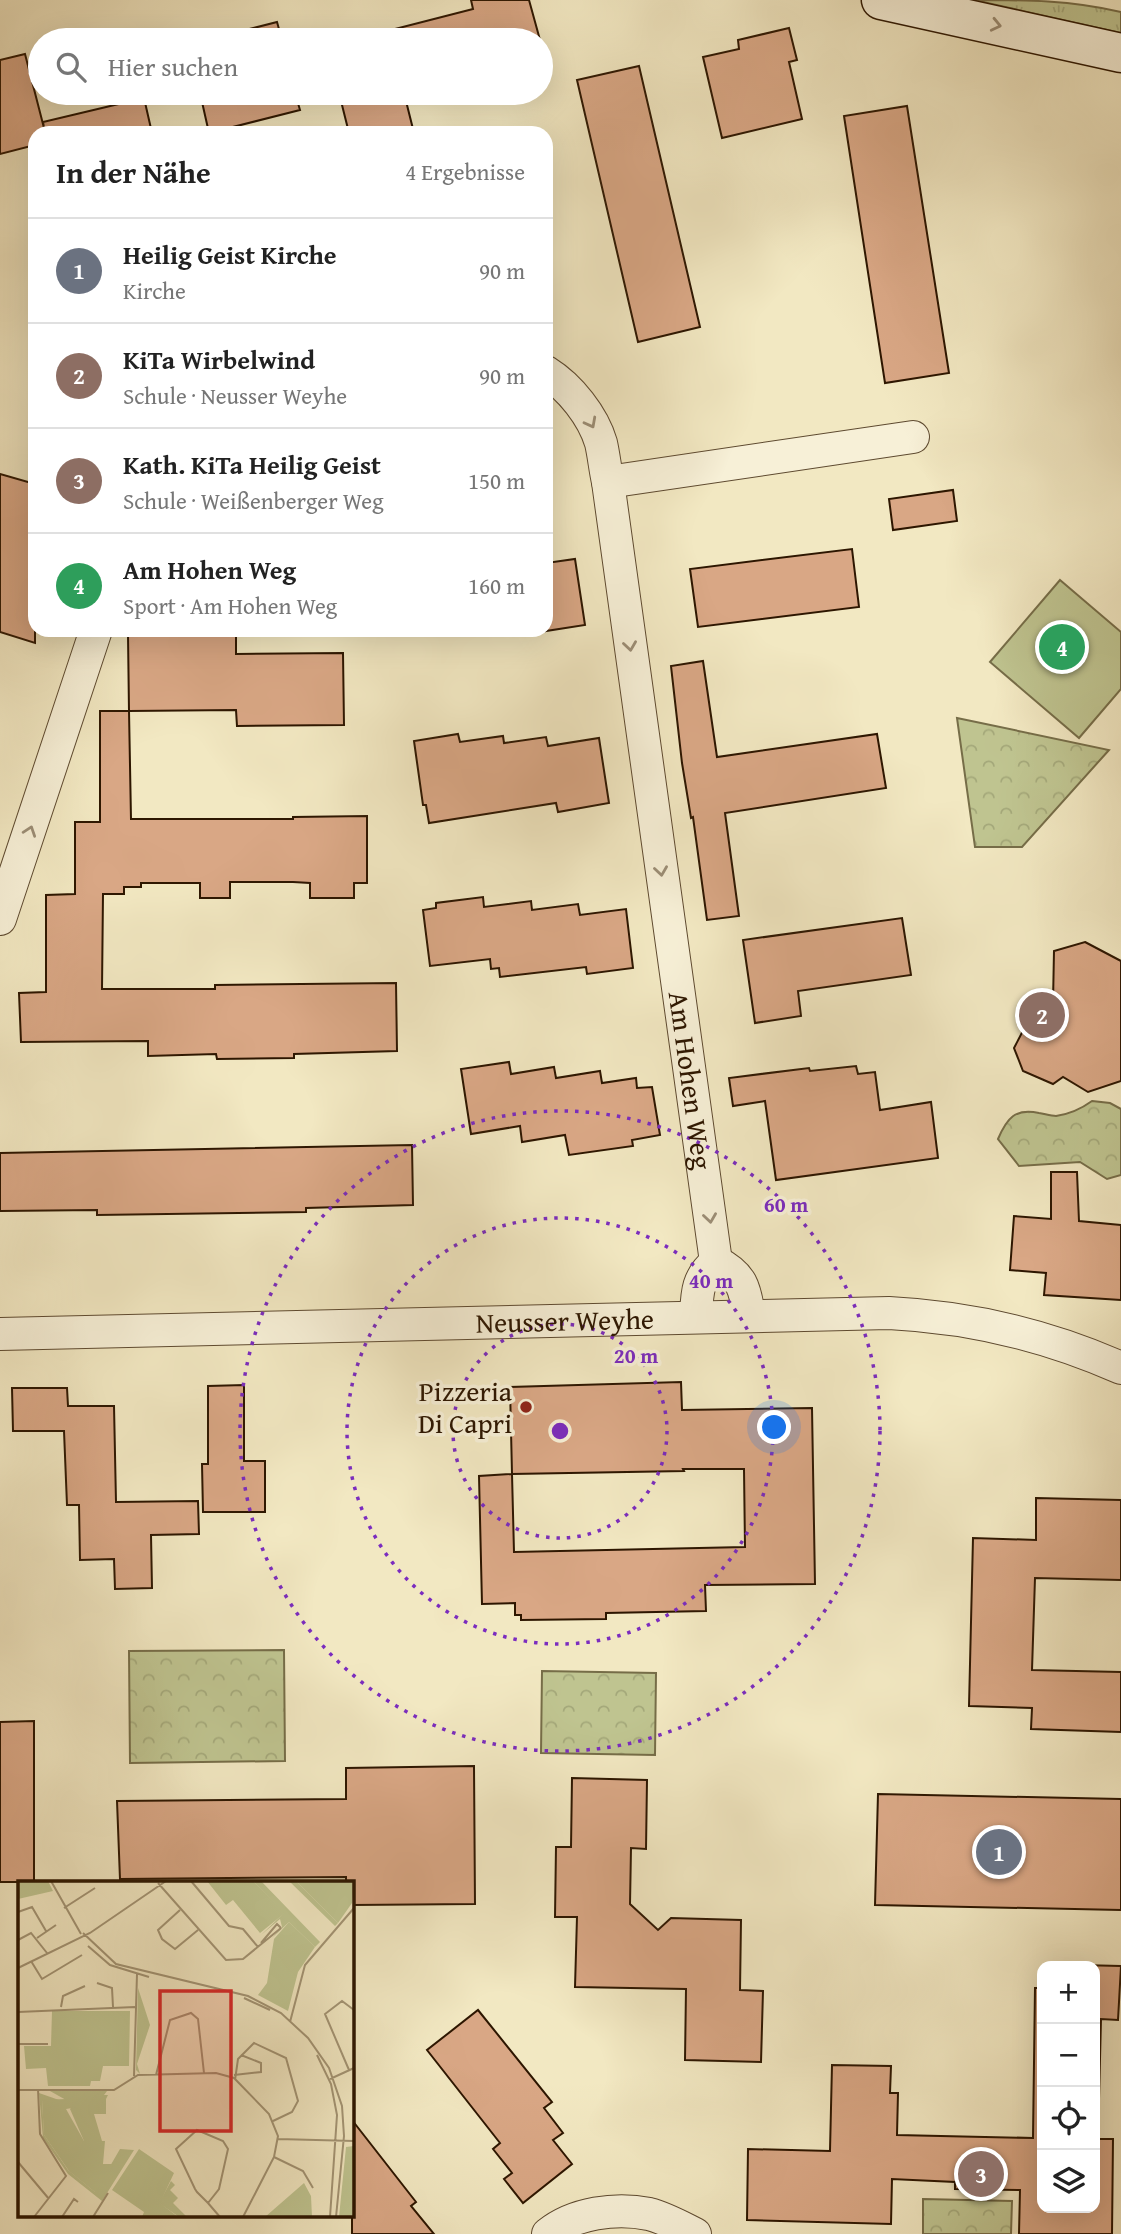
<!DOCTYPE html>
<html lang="de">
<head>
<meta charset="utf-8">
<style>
  :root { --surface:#fff; --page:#f6f6f6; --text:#222; --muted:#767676; --line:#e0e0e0; --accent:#1a73e8 }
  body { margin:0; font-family:"Gentium Book Plus",serif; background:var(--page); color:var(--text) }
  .controls { position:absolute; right:21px; bottom:21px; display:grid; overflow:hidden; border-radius:14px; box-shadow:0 7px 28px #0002 }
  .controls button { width:63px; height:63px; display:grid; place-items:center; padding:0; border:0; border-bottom:2px solid var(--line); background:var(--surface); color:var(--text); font:35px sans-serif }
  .you { position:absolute; left:775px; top:1428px; width:24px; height:24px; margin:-18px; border:5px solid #fff; border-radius:50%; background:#1a73e8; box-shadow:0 0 0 10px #1a73e833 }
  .badge { display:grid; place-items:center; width:46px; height:46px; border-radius:50%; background:var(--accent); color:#fff; font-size:23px; font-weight:700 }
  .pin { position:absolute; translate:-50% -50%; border:4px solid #fff; box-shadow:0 2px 7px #0006 }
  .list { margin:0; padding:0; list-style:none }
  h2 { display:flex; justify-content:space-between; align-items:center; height:91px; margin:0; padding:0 28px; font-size:30px }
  h2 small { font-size:23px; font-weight:400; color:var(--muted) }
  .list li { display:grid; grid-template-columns:46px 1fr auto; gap:21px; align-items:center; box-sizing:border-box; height:105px; padding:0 28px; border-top:2px solid var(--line) }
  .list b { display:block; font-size:26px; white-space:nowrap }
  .list p { margin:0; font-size:23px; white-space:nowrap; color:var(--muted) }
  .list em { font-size:23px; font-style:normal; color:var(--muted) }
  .icon { flex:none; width:38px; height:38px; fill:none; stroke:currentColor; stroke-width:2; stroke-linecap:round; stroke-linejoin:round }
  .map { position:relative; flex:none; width:1121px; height:2234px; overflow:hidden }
  .search { position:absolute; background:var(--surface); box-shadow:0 7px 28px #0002; left:28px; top:28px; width:525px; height:77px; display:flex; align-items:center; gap:18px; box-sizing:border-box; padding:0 24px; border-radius:38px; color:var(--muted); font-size:26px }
  .panel { position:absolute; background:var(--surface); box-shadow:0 7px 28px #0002; left:28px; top:126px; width:525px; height:511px; border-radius:21px }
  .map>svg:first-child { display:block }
</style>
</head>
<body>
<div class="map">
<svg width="1121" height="2234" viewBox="0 0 1121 2234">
  <defs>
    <pattern id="grass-tufts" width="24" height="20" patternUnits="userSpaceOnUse" patternTransform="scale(1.75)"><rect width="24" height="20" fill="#bfc490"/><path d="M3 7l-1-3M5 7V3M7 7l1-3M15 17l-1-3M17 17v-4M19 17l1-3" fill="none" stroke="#a4a87a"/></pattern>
    <pattern id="park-crowns" width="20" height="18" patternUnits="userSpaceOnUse" patternTransform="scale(1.75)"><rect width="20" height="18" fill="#bfc490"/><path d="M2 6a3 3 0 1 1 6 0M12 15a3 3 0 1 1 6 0" fill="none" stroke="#a4a87a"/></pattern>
  </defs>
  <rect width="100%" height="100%" fill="#f2e8c2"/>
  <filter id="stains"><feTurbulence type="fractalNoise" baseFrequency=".00286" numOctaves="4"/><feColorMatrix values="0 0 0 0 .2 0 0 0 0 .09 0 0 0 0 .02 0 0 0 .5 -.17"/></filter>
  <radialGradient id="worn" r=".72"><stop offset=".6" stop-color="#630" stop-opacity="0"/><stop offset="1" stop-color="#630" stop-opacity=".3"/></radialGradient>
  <path fill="url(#grass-tufts)" stroke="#766d48" stroke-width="2" d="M 974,0 C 1026,0 1070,0 1121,12 L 1121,33 Z"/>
  <g fill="url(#park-crowns)" stroke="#766d48" stroke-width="2">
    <path d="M 957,718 L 1109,750 L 1022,847 L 975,847 Z"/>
    <path d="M 1092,1101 L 1110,1103 L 1121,1109 L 1121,1175 L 1107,1179 L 1080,1162 L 1019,1166 L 998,1139 C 1007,1118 1015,1108 1039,1113 C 1045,1114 1051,1116 1056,1116 C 1070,1114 1081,1109 1092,1101 Z"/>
    <path d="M 284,1650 L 285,1761 L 130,1763 L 129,1651 Z"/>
    <path d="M 542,1671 L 656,1673 L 655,1755 L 541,1753 Z"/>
    <path d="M 923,2199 L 1012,2201 L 1011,2234 L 923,2234 Z"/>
  </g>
  <path fill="#bfc490" stroke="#766d48" stroke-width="2" d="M 1060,580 L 1121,632 L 1121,689 L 1079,738 L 990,662 Z"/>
  <g fill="#d9a785" stroke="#2d1600" stroke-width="2" fill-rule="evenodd">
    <path d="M 471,0 L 529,0 L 540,40 L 392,40 L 391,30 L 473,9 Z"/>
    <path d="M 277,22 L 282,40 L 219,40 L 218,37 Z"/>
    <path d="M 789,28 L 797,60 L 789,62 L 802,119 L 722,138 L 703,57 L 739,49 L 738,40 Z"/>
    <path d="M 25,54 L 44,128 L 43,122 L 144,98 L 152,133 L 35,133 L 35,145 L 0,154 L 0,60 Z"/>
    <path d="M 639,66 L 700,327 L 638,342 L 577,80 Z"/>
    <path d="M 200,93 L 295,93 L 300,110 L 209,133 Z"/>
    <path d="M 339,93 L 404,93 L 414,133 L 349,133 Z"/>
    <path d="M 907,106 L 949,373 L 885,383 L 844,116 Z"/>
    <path d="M 0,474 L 35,484 L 35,643 L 0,632 Z"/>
    <path d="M 953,490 L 957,521 L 893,530 L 889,499 Z"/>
    <path d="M 852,549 L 859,607 L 698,627 L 690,569 Z"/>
    <path d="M 575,559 L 585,625 L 546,631 L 546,563 Z"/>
    <path d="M 236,634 L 236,654 L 343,653 L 344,725 L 237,726 L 236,710 L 129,711 L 128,635 Z"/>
    <path d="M 703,661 L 717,757 L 877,734 L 886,788 L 725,813 L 739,916 L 707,920 L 693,817 L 691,818 L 682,763 L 671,666 Z"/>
    <path d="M 100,711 L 129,711 L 131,819 L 293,819 L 293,817 L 367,816 L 367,883 L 354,883 L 354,898 L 310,898 L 310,883 L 293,882 L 230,882 L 230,898 L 200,898 L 200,883 L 141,883 L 141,887 L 124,887 L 124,894 L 103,894 L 102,989 L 215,989 L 215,985 L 396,983 L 397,1051 L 294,1054 L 294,1058 L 217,1059 L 216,1054 L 148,1056 L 148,1041 L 21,1042 L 19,993 L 46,992 L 46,895 L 75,894 L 75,822 L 100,822 Z"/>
    <path d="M 458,734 L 460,742 L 503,736 L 504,743 L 546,737 L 548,746 L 599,738 L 609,803 L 558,812 L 556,803 L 429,823 L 426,805 L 423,805 L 414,741 Z"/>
    <path d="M 483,897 L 484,907 L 531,901 L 532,910 L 578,904 L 580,915 L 626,909 L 633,968 L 587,974 L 586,967 L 500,977 L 499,968 L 491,969 L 490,959 L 430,966 L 423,910 L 436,908 L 436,903 Z"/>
    <path d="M 902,918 L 911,975 L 798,991 L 801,1016 L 755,1023 L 743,940 Z"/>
    <path d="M 1085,942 L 1121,961 L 1121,1081 L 1088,1092 L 1063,1077 L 1053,1084 L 1023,1071 L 1014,1048 L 1038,1002 L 1053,1003 L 1054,951 Z"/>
    <path d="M 509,1062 L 511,1074 L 554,1067 L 556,1078 L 600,1071 L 602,1083 L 636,1078 L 637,1088 L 652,1087 L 660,1135 L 632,1140 L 633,1146 L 569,1155 L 565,1135 L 522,1142 L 520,1126 L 471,1134 L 461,1069 Z"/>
    <path d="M 856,1066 L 858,1074 L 875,1072 L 880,1110 L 931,1102 L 938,1158 L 776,1180 L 765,1101 L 733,1106 L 729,1078 L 809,1068 L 810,1071 Z"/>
    <path d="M 412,1145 L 413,1205 L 306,1208 L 306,1212 L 97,1215 L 97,1210 L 0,1211 L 0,1153 Z"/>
    <path d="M 1051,1172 L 1077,1172 L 1079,1221 L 1121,1225 L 1121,1300 L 1044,1295 L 1046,1273 L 1010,1270 L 1014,1216 L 1051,1219 Z"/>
    <path d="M 681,1382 L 682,1410 L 812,1408 L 815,1584 L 705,1585 L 706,1611 L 606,1613 L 606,1619 L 521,1620 L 521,1615 L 515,1615 L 515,1603 L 482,1604 L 479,1476 L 512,1474 L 510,1387 ZM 683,1469 L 744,1469 L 745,1547 L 514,1552 L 512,1474 L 684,1471 Z"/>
    <path d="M 244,1385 L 244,1461 L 265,1461 L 265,1512 L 203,1512 L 202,1464 L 208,1464 L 208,1386 Z"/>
    <path d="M 12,1388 L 67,1388 L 68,1406 L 114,1406 L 116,1502 L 198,1501 L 199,1534 L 151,1535 L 152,1588 L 115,1589 L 114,1559 L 80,1560 L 79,1505 L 67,1505 L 64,1431 L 13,1431 Z"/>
    <path d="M 1036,1498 L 1121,1500 L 1121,1580 L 1035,1578 L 1032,1670 L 1121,1672 L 1121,1732 L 1031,1729 L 1032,1708 L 969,1706 L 973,1538 L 1036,1540 Z"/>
    <path d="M 34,1721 L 34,1882 L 0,1882 L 0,1722 Z"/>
    <path d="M 474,1766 L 475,1904 L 352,1905 L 352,1882 L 346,1882 L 346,1877 L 120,1879 L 117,1801 L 346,1799 L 346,1768 Z"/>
    <path d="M 572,1778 L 647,1780 L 646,1849 L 631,1848 L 630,1904 L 658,1930 L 671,1918 L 741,1920 L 740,1990 L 763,1991 L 761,2062 L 685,2060 L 686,1989 L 575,1987 L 577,1917 L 555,1917 L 556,1847 L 571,1847 Z"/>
    <path d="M 878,1794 L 1121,1799 L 1121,1910 L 875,1905 Z"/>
    <path d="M 1080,1965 L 1121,1966 L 1118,2020 L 1101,2019 L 1098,2139 L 1113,2139 L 1112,2234 L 1019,2234 L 1020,2190 L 955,2189 L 955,2182 L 892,2179 L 891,2224 L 747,2220 L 748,2149 L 830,2151 L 832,2065 L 891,2066 L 890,2093 L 898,2093 L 897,2135 L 1033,2138 L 1035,1988 L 1042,1988 L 1042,2208 L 1095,2208 L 1095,1966 Z"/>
    <path d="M 478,2010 L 552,2102 L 544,2108 L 563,2133 L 553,2140 L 572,2164 L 523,2203 L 504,2179 L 512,2173 L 493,2149 L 500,2143 L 427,2050 Z"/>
    <path d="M 352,2120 L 416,2202 L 411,2206 L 434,2234 L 352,2234 Z"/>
  </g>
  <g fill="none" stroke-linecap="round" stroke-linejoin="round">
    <g stroke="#5e4a30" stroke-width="34">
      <g id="minor">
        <path id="s1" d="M 546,372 C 570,387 593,416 601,443 C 604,456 605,469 608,482 L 716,1262 C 697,1278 697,1293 696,1316"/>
        <path d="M 608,482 L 913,437"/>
        <path d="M 0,919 L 96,630"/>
        <path d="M 716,1262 C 742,1275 745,1288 749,1315"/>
        <path id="s2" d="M 0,1334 L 889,1313 C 970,1317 1047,1335 1121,1368"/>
        <path d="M 548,2234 C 574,2213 616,2207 649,2214 C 665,2218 681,2227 695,2234"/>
      </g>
    </g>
    <g stroke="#2d1600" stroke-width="41">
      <path id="secondary" d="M 881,0 L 1121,53"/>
    </g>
    <use href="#minor" stroke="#f7f0d7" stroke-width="32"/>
    <use href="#secondary" stroke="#f7f0d7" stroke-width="38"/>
  </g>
  <defs><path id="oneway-chevron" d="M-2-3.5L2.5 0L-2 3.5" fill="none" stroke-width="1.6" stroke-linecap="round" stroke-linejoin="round" transform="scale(1.75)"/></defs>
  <g stroke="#9c8e76">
    <use href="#oneway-chevron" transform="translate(996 25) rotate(13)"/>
    <use href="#oneway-chevron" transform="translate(591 423) rotate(62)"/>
    <use href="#oneway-chevron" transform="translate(630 646) rotate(82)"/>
    <use href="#oneway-chevron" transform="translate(30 831) rotate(-71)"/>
    <use href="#oneway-chevron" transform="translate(661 871) rotate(82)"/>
    <use href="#oneway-chevron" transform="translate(710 1218) rotate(82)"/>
  </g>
  <g fill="none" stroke="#7b2cbf" stroke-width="3.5" stroke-dasharray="3.5 7">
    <circle cx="560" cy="1431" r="107"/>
    <circle cx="560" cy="1431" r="213"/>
    <circle cx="560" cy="1431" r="320"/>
  </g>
  <circle fill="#8f2418" stroke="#f7f0d7" stroke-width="2.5" cx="526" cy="1407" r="7"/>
  <g text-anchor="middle" stroke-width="7" stroke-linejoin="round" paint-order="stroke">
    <g font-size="28" fill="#2d1600" stroke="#f7f0d7">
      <text dy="10" stroke="none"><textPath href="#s1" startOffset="735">Am Hohen Weg</textPath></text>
      <text dy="10" stroke="none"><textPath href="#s2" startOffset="565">Neusser Weyhe</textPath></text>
    </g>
    <g font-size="28" fill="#2d1600" stroke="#f7f0d7" text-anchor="end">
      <text x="512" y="1401">Pizzeria<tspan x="512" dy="32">Di Capri</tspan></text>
    </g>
  </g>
  <g transform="translate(18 1881)">
    <rect width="336" height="336" fill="#f2e8c2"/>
    <path d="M 271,0 L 278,0 L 320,42 L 317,45 ZM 120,107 L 132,144 L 119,183 L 122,193 L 118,189 ZM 60,218 L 88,218 L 88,233 L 76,233 L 84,260 L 66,260 L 52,228 ZM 336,265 L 336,336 L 321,336 L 328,266 ZM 153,300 L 157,304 L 152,309 L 160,317 L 155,322 L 169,336 L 161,336 L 141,322 Z" fill="#bfc490"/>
    <path d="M 0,0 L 30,0 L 35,10 L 0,18 ZM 32,210 L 89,210 L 86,214 L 90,214 L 88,218 L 60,218 L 60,226 L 48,228 L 48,219 ZM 21,212 L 41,219 L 24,219 L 26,254 L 50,289 L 77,311 L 102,268 L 116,269 L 84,320 L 50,293 L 25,257 Z" fill="#bfc490"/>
    <path d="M 189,0 L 235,0 L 267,32 L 242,52 L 215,19 L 208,24 Z" fill="#bfc490"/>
    <path d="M 235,0 L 243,0 L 302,61 L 297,66 L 271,41 L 254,57 L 264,46 L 262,38 L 243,54 L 266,32 ZM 48,218 L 48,228 L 66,260 L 87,260 L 85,283 L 96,283 L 78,312 L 51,290 L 26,254 L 24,219 Z" fill="#bfc490"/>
    <path d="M 278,0 L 336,0 L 334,22 L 320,42 ZM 271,41 L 297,66 L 280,91 L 270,130 L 240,114 L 249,102 L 256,58 ZM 34,130 L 112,130 L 111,185 L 85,185 L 82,200 L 73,200 L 72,205 L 30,205 L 28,187 L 8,188 L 6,165 L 33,165 ZM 121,268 L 156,292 L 142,322 L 160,336 L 124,336 L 126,331 L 94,309 ZM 286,302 L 293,315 L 294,336 L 247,336 Z" fill="#bfc490"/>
    <path fill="none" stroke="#a39474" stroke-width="2" d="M 33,0 L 63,53M 173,0 L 211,45 L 225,48 L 240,66M 140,2 L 208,79 L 225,78 L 263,47M 46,27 L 77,7M 162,29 L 140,49 L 144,58 L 157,68 L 180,49M 0,31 L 14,26 L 28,50M 65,52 L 98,83 L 230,115 L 263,132 L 290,157 L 311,187 L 324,225 L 326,255 L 318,336M 19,57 L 38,44M 0,59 L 13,52 L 29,72M 243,62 L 259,43 L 263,47M 70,65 L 92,84 L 131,96M 13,80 L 24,98 L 64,74M 0,87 L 72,52 L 148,0M 79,102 L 94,107 L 95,126M 226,117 L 252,129M 43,126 L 45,115 L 67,105M 0,131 L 117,126M 272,141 L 287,84 L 336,27M 0,163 L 30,163M 299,174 L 313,203 L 319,234 L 312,336M 331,189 L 307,133 L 324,120 L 336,129M 138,194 L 152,139 L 173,132 L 180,138 L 186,192M 216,194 L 243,191 L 243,182 L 223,174M 116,195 L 119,93M 312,198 L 336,187M 217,199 L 220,178 L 236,162 L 268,177 L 280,220 L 274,231 L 255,240M 0,209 L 96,209 L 120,194 L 198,192 L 216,197 L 251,233 L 260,255 L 256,276 L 225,336M 260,258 L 336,260M 256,276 L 285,290 L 295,307M 0,281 L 31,318M 190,322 L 201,308 L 210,268 L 205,260 L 179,249 L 158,268 L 177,308 L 179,311 L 190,322 L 202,336M 16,336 L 48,295 L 22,253 L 20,208M 44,336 L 56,318 L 60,321M 75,336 L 90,312"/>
    <path fill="#d62828" fill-opacity="0.15" stroke="#d62828" stroke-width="3.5" d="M 142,110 L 213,110 L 213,250 L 142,250 Z"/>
    <rect width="336" height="336" fill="none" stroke="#2d1600" stroke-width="3.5"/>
  </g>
  <circle cx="560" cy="1431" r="10" fill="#7b2cbf" stroke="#f7f0d7" stroke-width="3.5"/>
  <g font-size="21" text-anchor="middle" font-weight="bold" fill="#7b2cbf" stroke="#f7f0d7" stroke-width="7" stroke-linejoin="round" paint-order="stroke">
    <text x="786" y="1212">60 m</text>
    <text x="711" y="1288">40 m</text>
    <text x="636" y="1363">20 m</text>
  </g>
  <rect width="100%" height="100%" filter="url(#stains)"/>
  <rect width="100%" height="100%" fill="url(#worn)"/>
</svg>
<div class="controls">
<button>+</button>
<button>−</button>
<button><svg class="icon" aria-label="locate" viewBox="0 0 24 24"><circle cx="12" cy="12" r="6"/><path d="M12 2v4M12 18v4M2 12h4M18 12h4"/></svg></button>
<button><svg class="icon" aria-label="layers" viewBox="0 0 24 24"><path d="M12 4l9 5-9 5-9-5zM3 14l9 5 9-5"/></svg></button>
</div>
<div class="you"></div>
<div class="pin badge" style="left:999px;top:1852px;background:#6b7280">1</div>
<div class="pin badge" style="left:1042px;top:1015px;background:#8d6e63">2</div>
<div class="pin badge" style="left:981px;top:2174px;background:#8d6e63">3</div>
<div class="pin badge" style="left:1062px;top:647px;background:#2e9e5b">4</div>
<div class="search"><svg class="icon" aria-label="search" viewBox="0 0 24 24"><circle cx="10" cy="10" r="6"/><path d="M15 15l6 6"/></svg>Hier suchen</div>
<section class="panel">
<h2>In der Nähe<small>4 Ergebnisse</small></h2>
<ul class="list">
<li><span class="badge" style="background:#6b7280">1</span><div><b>Heilig Geist Kirche</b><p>Kirche</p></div><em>90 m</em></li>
<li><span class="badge" style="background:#8d6e63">2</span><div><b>KiTa Wirbelwind</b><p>Schule · Neusser Weyhe</p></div><em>90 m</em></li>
<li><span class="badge" style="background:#8d6e63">3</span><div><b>Kath. KiTa Heilig Geist</b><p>Schule · Weißenberger Weg</p></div><em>150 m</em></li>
<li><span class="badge" style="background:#2e9e5b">4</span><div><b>Am Hohen Weg</b><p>Sport · Am Hohen Weg</p></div><em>160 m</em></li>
</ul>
</section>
</div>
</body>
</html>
